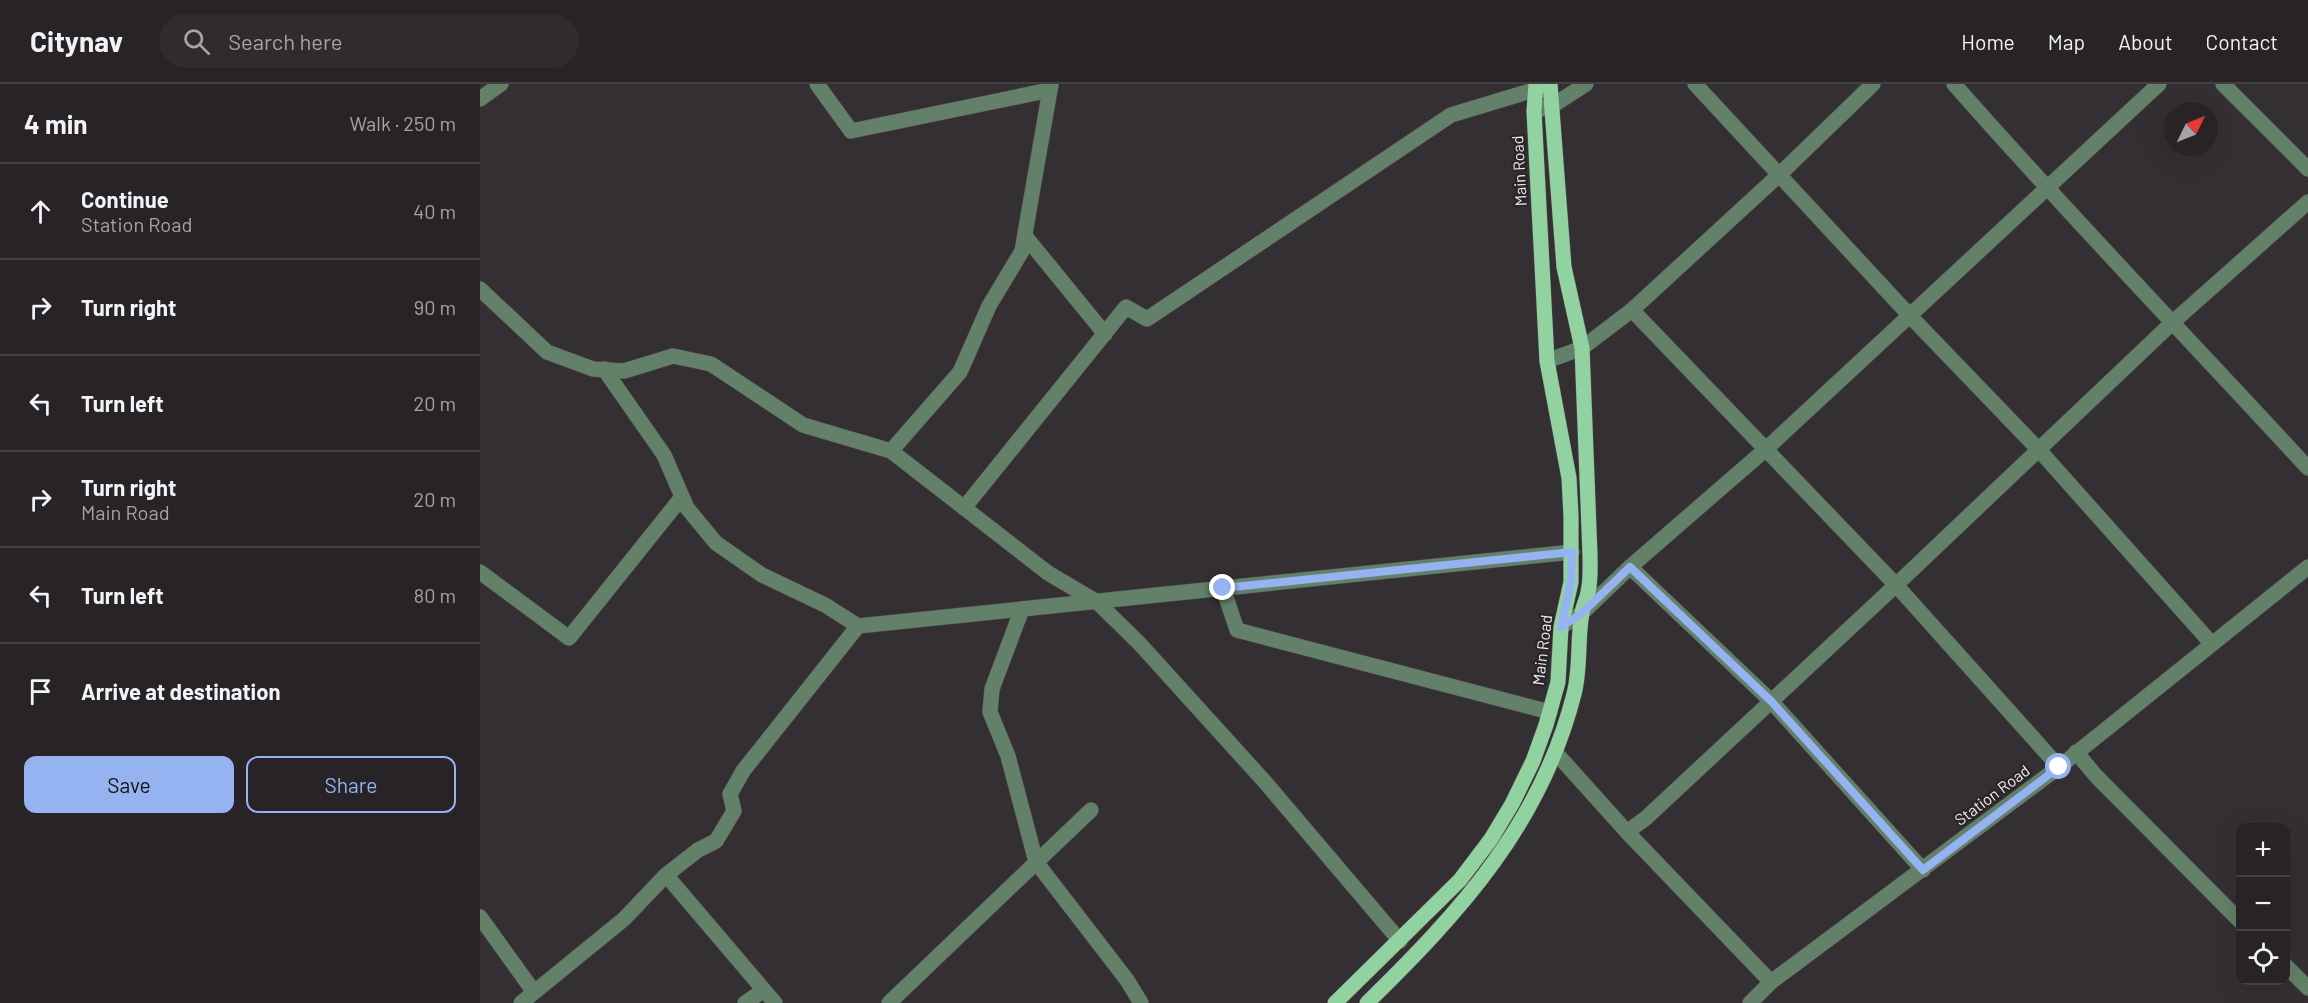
<!DOCTYPE html>
<html lang="en">
<head>
<meta charset="utf-8">
<style>
  :root { --surface:#272326; --page:#2f2b2e; --text:#f1f3f6; --muted:#a4a4a7; --line:#434043; --accent:#95b2f1 }
  body { margin:0; font-family:Barlow,sans-serif; background:var(--page); color:var(--text) }
  .controls { position:absolute; right:18px; bottom:18px; display:grid; overflow:hidden; border-radius:12px; box-shadow:0 6px 24px #0002 }
  .controls button { width:54px; height:54px; display:grid; place-items:center; padding:0; border:0; border-bottom:2px solid var(--line); background:var(--surface); color:var(--text); font:30px sans-serif }
  .compass { position:absolute; left:1684px; top:18px; width:54px; height:54px; border-radius:50%; background:var(--surface); box-shadow:0 6px 24px #0002; rotate:47deg }
  .stop { position:absolute; width:18px; height:18px; margin:-14px; border:4px solid #95b2f1; border-radius:50%; background:#fff }
  .stop.end { background:#95b2f1; border-color:#fff; box-shadow:0 2px 6px #0008 }
  .list { margin:0; padding:0; list-style:none }
  h2 { display:flex; justify-content:space-between; align-items:center; height:78px; margin:0; padding:0 24px; font-size:26px }
  h2 small { font-size:20px; font-weight:400; color:var(--muted) }
  .list li { display:grid; grid-template-columns:39px 1fr auto; gap:18px; align-items:center; box-sizing:border-box; height:96px; padding:0 24px; border-top:2px solid var(--line) }
  .list b { display:block; font-size:22px; white-space:nowrap }
  .list p { margin:0; font-size:20px; white-space:nowrap; color:var(--muted) }
  .list em { font-size:20px; font-style:normal; color:var(--muted) }
  .actions { display:flex; gap:12px; padding:18px 24px }
  .actions a { flex:1; padding:14px 0; border:2px solid var(--accent); border-radius:12px; text-align:center; font-size:21px; color:var(--accent) }
  .actions .main { background:var(--accent); color:#111 }
  .icon { flex:none; width:33px; height:33px; fill:none; stroke:currentColor; stroke-width:2; stroke-linecap:round; stroke-linejoin:round }
  .map { position:relative; flex:none; width:1828px; height:919px; overflow:hidden }
  header { display:flex; align-items:center; gap:36px; box-sizing:border-box; height:84px; padding:0 30px; background:var(--surface); border-bottom:2px solid var(--line) }
  header strong { font-size:28px }
  nav { display:flex; gap:33px; margin-inline-start:auto; font-size:21px }
  .search { width:420px; height:54px; background:var(--page); display:flex; align-items:center; gap:15px; box-sizing:border-box; padding:0 21px; border-radius:33px; color:var(--muted); font-size:22px }
  main { display:flex }
  aside { flex:1; background:var(--surface) }
  .map>svg:first-child { display:block }
</style>
</head>
<body>
<header>
<strong>Citynav</strong>
<div class="search"><svg class="icon" aria-label="search" viewBox="0 0 24 24"><circle cx="10" cy="10" r="6"/><path d="M15 15l6 6"/></svg>Search here</div>
<nav><a>Home</a><a>Map</a><a>About</a><a>Contact</a></nav>
</header>
<main>
<aside>
<h2>4 min<small>Walk · 250 m</small></h2>
<ul class="list">
<li><svg class="icon" aria-label="ahead" viewBox="0 0 24 24"><path d="M12 20V5M6 11l6-6 6 6"/></svg><div><b>Continue</b><p>Station Road</p></div><em>40 m</em></li>
<li><svg class="icon" aria-label="right" viewBox="0 0 24 24"><path d="M7 20v-9h11M14 6l5 5-5 5"/></svg><div><b>Turn right</b></div><em>90 m</em></li>
<li><svg class="icon" aria-label="left" viewBox="0 0 24 24"><path d="M17 20v-9H6M10 6l-5 5 5 5"/></svg><div><b>Turn left</b></div><em>20 m</em></li>
<li><svg class="icon" aria-label="right" viewBox="0 0 24 24"><path d="M7 20v-9h11M14 6l5 5-5 5"/></svg><div><b>Turn right</b><p>Main Road</p></div><em>20 m</em></li>
<li><svg class="icon" aria-label="left" viewBox="0 0 24 24"><path d="M17 20v-9H6M10 6l-5 5 5 5"/></svg><div><b>Turn left</b></div><em>80 m</em></li>
<li><svg class="icon" aria-label="arrive" viewBox="0 0 24 24"><path d="M6 21V4h12l-3 4 3 4H6"/></svg><div><b>Arrive at destination</b></div></li>
</ul>
<div class="actions"><a class="main">Save</a><a>Share</a></div>
</aside>
<div class="map">
<svg width="1828" height="919" viewBox="0 0 1828 919">
  <rect width="100%" height="100%" fill="#342f33"/>
  <g fill="none" stroke-linecap="round" stroke-linejoin="round">
    <g stroke="#524d51" stroke-width="16">
      <g id="minor">
        <path d="M 337,0 L 371,47 L 570,6"/>
        <path d="M 1215,0 L 1431,233 L 1559,366 L 1732,560"/>
        <path d="M 1474,0 C 1589,131 1710,256 1828,384"/>
        <path d="M 1743,0 L 1828,85"/>
        <path d="M 0,15 L 21,0"/>
        <path d="M 1054,27 L 1072,22 L 1106,0"/>
        <path d="M 545,152 L 625,250"/>
        <path d="M 0,205 L 67,268 L 113,285 L 144,287 L 193,272 L 231,280 L 323,341 L 411,367 L 568,489 L 617,518 L 659,559 L 785,698 L 920,857"/>
        <path d="M 1152,226 L 1416,501 L 1579,683"/>
        <path d="M 1067,277 L 1102,264 L 1152,226 L 1300,90 L 1393,0"/>
        <path d="M 124,285 L 184,371 L 207,424 L 236,459 L 282,491 L 345,521 L 378,542 L 1092,468"/>
        <path d="M 411,367 L 480,288 L 509,222 L 542,167 L 571,0"/>
        <path d="M 484,424 L 646,223 L 667,235 L 971,31 L 1057,5"/>
        <path d="M 1150,483 L 1291,617 L 1443,786"/>
        <path d="M 0,488 L 89,554 L 202,413"/>
        <path d="M 743,504 L 757,546 L 1070,628"/>
        <path d="M 542,525 L 512,605 L 510,628 L 528,672 L 556,778 L 647,896 L 661,919"/>
        <path d="M 1081,543 L 1102,529 L 1150,483 L 1286,365 L 1679,0"/>
        <path d="M 1075,668 L 1147,748 L 1291,898"/>
        <path d="M 1596,668 L 1616,692 L 1760,837"/>
        <path d="M 1147,748 L 1166,734 L 1416,501 L 1693,238 L 1828,118"/>
        <path d="M 186,791 L 295,919"/>
        <path d="M 0,833 L 54,908"/>
        <path d="M 1806,882 L 1828,904"/>
        <path d="M 41,919 L 144,835 L 186,791 L 218,766 L 236,757 L 254,727 L 250,710 L 263,687 L 378,542"/>
        <path d="M 265,919 L 284,906"/>
        <path d="M 409,919 L 611,726"/>
        <path d="M 1270,919 L 1291,898 L 1579,683 L 1828,483"/>
      </g>
    </g>
    <g stroke="#524d51" stroke-width="16">
      <g id="major">
        <path d="M 855,919 L 980,796 L 1011,755 L 1032,720 L 1053,677 L 1066,641 L 1078,598 L 1081,543 L 1091,498 L 1091,432 L 1089,394 L 1067,277 L 1054,27 L 1056,0"/>
        <path d="M 887,919 C 980,828 1061,740 1094,610 C 1101,583 1097,556 1102,529 C 1103,522 1107,515 1108,508 C 1111,496 1110,483 1110,471 L 1102,264 L 1084,183 L 1070,0"/>
      </g>
    </g>
    <use href="#minor" stroke="#638169" stroke-width="15"/>
    <use href="#major" stroke="#92d1a0" stroke-width="15"/>
  </g>
  <g fill="none" stroke-linecap="round" stroke-linejoin="round">
    <path stroke="#95b2f1" stroke-width="8" d="M 743,504 L 1092,468 L 1091,498 L 1081,543 L 1102,529 L 1150,483 L 1291,617 L 1443,786 L 1579,683"/>
  </g>
  <g text-anchor="middle" stroke-width="4.5" stroke-linejoin="round" paint-order="stroke">
    <g font-size="16" fill="#f0edef" stroke="#2a2529">
      <text transform="translate(1039 87) rotate(-93)" y="6">Main Road</text>
      <text transform="translate(1062 566) rotate(-83)" y="6">Main Road</text>
      <text transform="translate(1512 711) rotate(-37)" y="6">Station Road</text>
    </g>
  </g>
</svg>
<div class="controls">
<button>+</button>
<button>−</button>
<button><svg class="icon" aria-label="locate" viewBox="0 0 24 24"><circle cx="12" cy="12" r="6"/><path d="M12 2v4M12 18v4M2 12h4M18 12h4"/></svg></button>
</div>
<svg class="compass" viewBox="-18 -18 36 36"><path d="M0-13l5 13h-10z" fill="#e53935"/><path d="M0 13l5-13h-10z" fill="#a4a4a7"/></svg>
<div class="stop" style="left:1579px;top:683px"></div>
<div class="stop end" style="left:743px;top:504px"></div>
</div>
</main>
</body>
</html>
